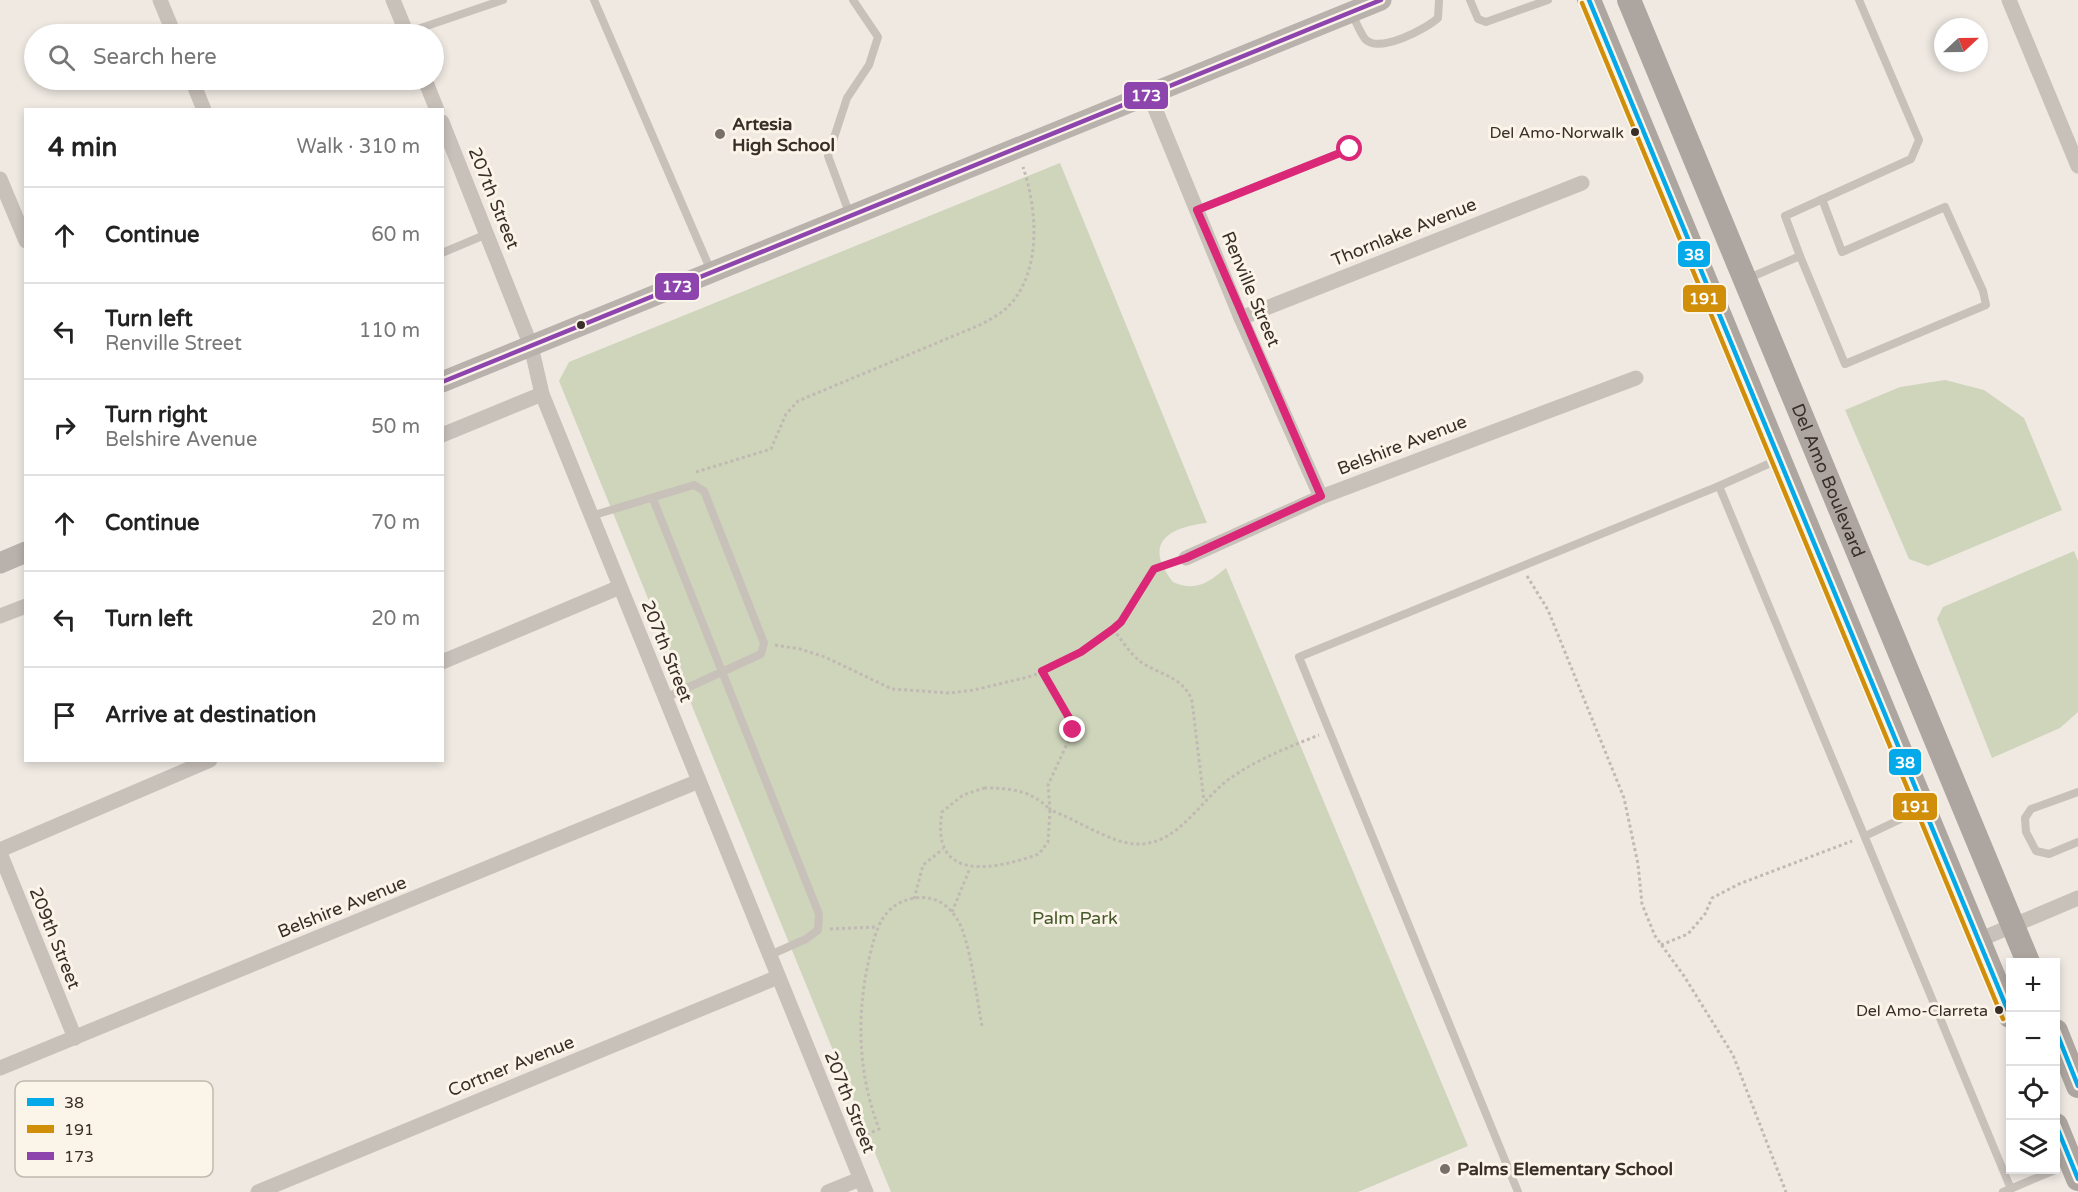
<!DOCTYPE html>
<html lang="en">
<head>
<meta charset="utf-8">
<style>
  :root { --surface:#fff; --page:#f6f6f6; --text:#222; --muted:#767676; --line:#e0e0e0 }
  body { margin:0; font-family:"Varela Round",sans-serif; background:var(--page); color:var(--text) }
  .controls { position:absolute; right:18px; bottom:18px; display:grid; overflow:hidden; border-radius:0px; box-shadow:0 3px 9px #0003 }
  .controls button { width:54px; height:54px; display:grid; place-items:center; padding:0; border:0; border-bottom:2px solid var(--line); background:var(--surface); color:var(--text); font:30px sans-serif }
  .compass { position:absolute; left:1934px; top:18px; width:54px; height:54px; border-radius:50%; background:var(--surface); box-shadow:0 3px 9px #0003; rotate:68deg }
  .stop { position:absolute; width:18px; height:18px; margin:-14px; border:4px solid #db2777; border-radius:50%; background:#fff }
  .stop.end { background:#db2777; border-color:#fff; box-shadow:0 2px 6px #0008 }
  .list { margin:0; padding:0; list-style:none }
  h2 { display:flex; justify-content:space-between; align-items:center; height:78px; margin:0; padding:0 24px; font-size:26px }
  h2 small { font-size:20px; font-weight:400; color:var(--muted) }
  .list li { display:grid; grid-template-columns:39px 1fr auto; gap:18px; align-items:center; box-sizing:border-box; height:96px; padding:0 24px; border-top:2px solid var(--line) }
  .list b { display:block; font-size:22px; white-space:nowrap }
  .list p { margin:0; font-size:20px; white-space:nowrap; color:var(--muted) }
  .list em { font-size:20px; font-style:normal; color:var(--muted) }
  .icon { flex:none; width:33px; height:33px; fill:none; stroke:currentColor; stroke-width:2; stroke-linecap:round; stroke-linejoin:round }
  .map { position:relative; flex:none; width:2078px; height:1192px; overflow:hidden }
  .search { position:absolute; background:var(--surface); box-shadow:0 3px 9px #0003; left:24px; top:24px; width:420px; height:66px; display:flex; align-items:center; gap:15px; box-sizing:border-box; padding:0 21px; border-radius:33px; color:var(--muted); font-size:22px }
  .panel { position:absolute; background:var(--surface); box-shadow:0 3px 9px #0003; left:24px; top:108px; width:420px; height:654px; border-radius:0px }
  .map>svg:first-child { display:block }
</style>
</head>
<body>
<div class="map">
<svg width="2078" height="1192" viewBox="0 0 2078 1192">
  <rect width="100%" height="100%" fill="#efe9e2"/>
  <g fill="#cfd5bb">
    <path d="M 1060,163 L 1207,523 C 1169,527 1142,543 1173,582 C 1196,592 1208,583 1226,568 L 1468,1146 L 1358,1192 L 891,1192 L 559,381 L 569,362 Z"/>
    <path d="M 1945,380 L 1984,390 L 2024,418 L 2062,510 L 1928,566 L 1909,559 L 1845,410 L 1900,387 Z"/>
    <path d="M 2074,551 L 2078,561 L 2078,712 L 2060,728 L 1992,758 L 1937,619 L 1943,607 Z"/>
  </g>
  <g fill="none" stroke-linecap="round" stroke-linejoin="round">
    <g stroke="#c1bab3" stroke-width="3" stroke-dasharray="3 3" stroke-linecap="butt">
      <path d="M 696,472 L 771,449 L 786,414 L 798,401 L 982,324 C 989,320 996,316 1002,312 C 1043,279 1038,211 1023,167"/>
      <path d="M 1527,576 L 1548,610 L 1624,798 L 1638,864 L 1642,904 L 1655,936 L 1684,976 L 1733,1055 L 1786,1192"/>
      <path d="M 1113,629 C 1122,640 1130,654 1141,662 C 1160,675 1184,677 1192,701 L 1204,801"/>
      <path d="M 775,645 L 800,649 L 825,657 L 892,689 L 950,693 L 974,690 L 1032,676 L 1058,665 L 1104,636 L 1121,622 L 1148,575 L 1154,569 L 1170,563"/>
      <path d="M 1042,671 L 1072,723 L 1073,731 L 1048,785 L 1050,810 C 1076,819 1110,843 1136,844 C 1179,846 1201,798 1232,777 C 1258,759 1289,747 1319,735"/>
      <path d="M 984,788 C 1010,788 1032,790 1050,810 L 1048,842 L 1039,854 C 994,870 930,883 942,812 L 963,795 Z"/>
      <path d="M 914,899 L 923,865 L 943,849"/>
      <path d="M 952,912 L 970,868"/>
      <path d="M 830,929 L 876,927"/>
      <path d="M 1661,945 L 1688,934 L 1705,914 L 1712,898 L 1739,884 L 1852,841"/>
      <path d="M 861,1137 L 879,1129 C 858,1073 856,1017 869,959 C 876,930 881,904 915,898 C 933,895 948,904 957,919 C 970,938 977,1001 982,1026"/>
    </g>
    <g stroke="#c8c1ba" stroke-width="8">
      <path d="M 594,0 L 711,271"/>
      <path d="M 1470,0 L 1478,19 L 1486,22 L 1548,0"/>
      <path d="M 1352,14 C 1356,22 1360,32 1365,39 C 1379,54 1426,29 1438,18 L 1439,0"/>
      <path d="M 406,33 L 503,0"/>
      <path d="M 1197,210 L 1350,149"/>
      <path d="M 850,215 L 828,156 L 847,98 L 869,65 L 878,37 L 853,0"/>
      <path d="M 442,253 L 487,234"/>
      <path d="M 1800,256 L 1845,364 L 1986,305 L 1983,291 L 1945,207 L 1842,252 L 1822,199"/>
      <path d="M 1749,278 L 1800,256 L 1785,216 L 1911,159 L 1919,140 L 1859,0"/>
      <path d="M 1719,486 L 2011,1189"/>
      <path d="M 653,499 L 819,914 L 818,930 L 806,939 L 770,955"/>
      <path d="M 591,516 L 694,485 L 704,491 L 764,643 L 761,654 L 665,698"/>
      <path d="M 2078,792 L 2031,809 L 2025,818 L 2026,832 L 2036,851 L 2049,854 L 2078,842"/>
      <path d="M 1865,836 L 1920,810"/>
      <path d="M 1518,1192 L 1299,657 L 1719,486 L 1775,461"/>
      <path d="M 2003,1192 L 2055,1170"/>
    </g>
    <g stroke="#c8c1ba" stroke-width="15">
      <path d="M 160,0 L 174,34"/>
      <path d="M 393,0 L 407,34"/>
      <path d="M 2009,0 L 2078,166"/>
      <path d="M 192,80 L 204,110"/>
      <path d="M 425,80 L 437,110"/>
      <path d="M 1149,94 L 1241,318 L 1321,497"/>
      <path d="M 442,122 L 531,346 L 542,394 L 866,1192"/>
      <path d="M 0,179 L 26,241"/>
      <path d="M 1241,318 L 1582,183"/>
      <path d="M 442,435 L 542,394"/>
      <path d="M 1186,558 L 1321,497 L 1636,378"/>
      <path d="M 0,616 L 26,606"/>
      <path d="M 442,662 L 620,587"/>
      <path d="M 0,850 L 210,760"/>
      <path d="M 0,853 L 75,1038"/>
      <path d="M 1979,940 L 2078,898"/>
      <path d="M 0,1068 L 699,781"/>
      <path d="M 258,1192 L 778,977"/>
      <path d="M 828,1192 L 860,1179"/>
    </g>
    <g stroke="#b9b1ab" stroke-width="21">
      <path d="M 442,382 L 1381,0"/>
      <path d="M 0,563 L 26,552"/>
    </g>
    <g stroke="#ada6a0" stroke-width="24">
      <path d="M 1589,0 L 2010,1016"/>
      <path id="s1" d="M 1629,0 L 2028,962"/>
      <path d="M 2056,1031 L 2078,1086"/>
      <path d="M 2056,1125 L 2078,1179"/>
    </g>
    <g stroke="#fbf4e9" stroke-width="9">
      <g id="bus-1">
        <path d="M 1589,0 L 2010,1016"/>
        <path d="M 2056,1031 L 2078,1086"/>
        <path d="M 2056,1125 L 2078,1179"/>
      </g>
    </g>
    <g stroke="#fbf4e9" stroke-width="9">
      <path id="bus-2" d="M 1582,3 L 2003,1019"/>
    </g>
    <g stroke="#fbf4e9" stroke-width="9">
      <path id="bus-3" d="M 442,382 L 1381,0"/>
    </g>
    <use href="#bus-1" stroke="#03a9e8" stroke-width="4.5"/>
    <use href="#bus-2" stroke="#d18e08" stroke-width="4.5"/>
    <use href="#bus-3" stroke="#8e44ad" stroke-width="4.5"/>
  </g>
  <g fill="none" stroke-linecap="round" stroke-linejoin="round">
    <path stroke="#db2777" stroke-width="8" d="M 1073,730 L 1072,723 L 1042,671 L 1081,652 L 1113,629 L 1121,622 L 1154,569 L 1186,558 L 1321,496 L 1197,210 L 1350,149"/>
  </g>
  <g fill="#392e28" stroke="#fbf4e9" stroke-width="2">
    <circle cx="1635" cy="132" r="5"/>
    <circle cx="581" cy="325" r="5"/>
    <circle cx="1999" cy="1010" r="5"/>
  </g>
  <g fill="#796f69" stroke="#fbf4e9" stroke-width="2">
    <circle cx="720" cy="134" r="6"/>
    <circle cx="1445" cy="1169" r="6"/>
  </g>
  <g text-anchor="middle" stroke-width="6" stroke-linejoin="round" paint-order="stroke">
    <g font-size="16" fill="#392e28" stroke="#fbf4e9" text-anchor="end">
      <text x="1624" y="138">Del Amo-Norwalk</text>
      <text x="1988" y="1016">Del Amo-Clarreta</text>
    </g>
    <g font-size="18" font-weight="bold" fill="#392e28" stroke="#fbf4e9" text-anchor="start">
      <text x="732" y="130">Artesia<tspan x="732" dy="21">High School</tspan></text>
      <text x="1457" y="1175">Palms Elementary School</text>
    </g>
    <g font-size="18" fill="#392e28" stroke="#fbf4e9">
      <text transform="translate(494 198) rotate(68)" y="6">207th Street</text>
      <text transform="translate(1404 232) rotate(-22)" y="6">Thornlake Avenue</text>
      <text transform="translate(1251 289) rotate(67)" y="6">Renville Street</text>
      <text transform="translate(1402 445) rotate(-21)" y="6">Belshire Avenue</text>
      <text dy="6" stroke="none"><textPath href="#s1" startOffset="520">Del Amo Boulevard</textPath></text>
      <text transform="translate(667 651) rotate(68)" y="6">207th Street</text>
      <text transform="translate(342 907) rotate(-22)" y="6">Belshire Avenue</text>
      <text transform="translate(55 938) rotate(68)" y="6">209th Street</text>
      <text transform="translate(511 1066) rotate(-22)" y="6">Cortner Avenue</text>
      <text transform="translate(850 1102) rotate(68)" y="6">207th Street</text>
    </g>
    <g font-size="18" fill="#46592b" stroke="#fbf4e9">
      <text x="1075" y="924">Palm Park</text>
    </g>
  </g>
  <rect x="15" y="1081" width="198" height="96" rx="9" fill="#fbf4e9" stroke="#c1b9af" stroke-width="1.5"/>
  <rect x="27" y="1098" width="27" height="8" fill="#03a9e8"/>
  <rect x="27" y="1125" width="27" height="8" fill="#d18e08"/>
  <rect x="27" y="1152" width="27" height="8" fill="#8e44ad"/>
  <g font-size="16" fill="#392e28">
    <text x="64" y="1108">38</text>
    <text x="64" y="1135">191</text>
    <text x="64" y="1162">173</text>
  </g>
  <g stroke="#fbf4e9" stroke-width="2">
    <rect x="1123" y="81" width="46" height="29" rx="6" fill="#8e44ad"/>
    <rect x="1677" y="240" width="34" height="28" rx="6" fill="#03a9e8"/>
    <rect x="654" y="272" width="46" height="29" rx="6" fill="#8e44ad"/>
    <rect x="1682" y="284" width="45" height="29" rx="6" fill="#d18e08"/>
    <rect x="1888" y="748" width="34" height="28" rx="6" fill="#03a9e8"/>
    <rect x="1892" y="792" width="46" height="29" rx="6" fill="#d18e08"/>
  </g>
  <g font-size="16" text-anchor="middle" font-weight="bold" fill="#fff">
    <text x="1146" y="101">173</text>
    <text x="1694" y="260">38</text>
    <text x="677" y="292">173</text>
    <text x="1704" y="304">191</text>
    <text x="1905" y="768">38</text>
    <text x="1915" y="812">191</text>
  </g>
</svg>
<div class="controls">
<button>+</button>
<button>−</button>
<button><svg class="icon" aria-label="locate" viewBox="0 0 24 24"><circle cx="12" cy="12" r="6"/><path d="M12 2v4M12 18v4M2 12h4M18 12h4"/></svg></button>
<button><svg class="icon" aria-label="layers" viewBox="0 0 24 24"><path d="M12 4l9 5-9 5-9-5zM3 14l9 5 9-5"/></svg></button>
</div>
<svg class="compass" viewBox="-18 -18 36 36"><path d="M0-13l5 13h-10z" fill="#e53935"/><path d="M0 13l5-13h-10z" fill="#767676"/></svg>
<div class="stop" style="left:1350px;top:149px"></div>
<div class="stop end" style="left:1073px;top:730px"></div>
<div class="search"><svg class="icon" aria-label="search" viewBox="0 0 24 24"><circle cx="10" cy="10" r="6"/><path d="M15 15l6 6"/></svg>Search here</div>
<section class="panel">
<h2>4 min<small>Walk · 310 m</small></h2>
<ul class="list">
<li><svg class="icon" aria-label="ahead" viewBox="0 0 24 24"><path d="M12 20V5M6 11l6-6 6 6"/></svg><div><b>Continue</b></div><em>60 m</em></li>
<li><svg class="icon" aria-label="left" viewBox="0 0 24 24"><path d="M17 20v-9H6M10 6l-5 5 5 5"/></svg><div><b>Turn left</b><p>Renville Street</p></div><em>110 m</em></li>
<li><svg class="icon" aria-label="right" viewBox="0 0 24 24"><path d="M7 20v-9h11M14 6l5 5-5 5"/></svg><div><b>Turn right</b><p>Belshire Avenue</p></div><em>50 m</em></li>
<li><svg class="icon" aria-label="ahead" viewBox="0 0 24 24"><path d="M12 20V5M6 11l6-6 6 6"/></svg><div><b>Continue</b></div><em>70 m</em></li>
<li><svg class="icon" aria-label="left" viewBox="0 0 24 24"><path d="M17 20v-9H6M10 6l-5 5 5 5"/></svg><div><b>Turn left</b></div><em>20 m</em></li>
<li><svg class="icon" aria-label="arrive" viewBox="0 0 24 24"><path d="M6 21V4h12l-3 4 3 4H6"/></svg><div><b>Arrive at destination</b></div></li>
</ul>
</section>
</div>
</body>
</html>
